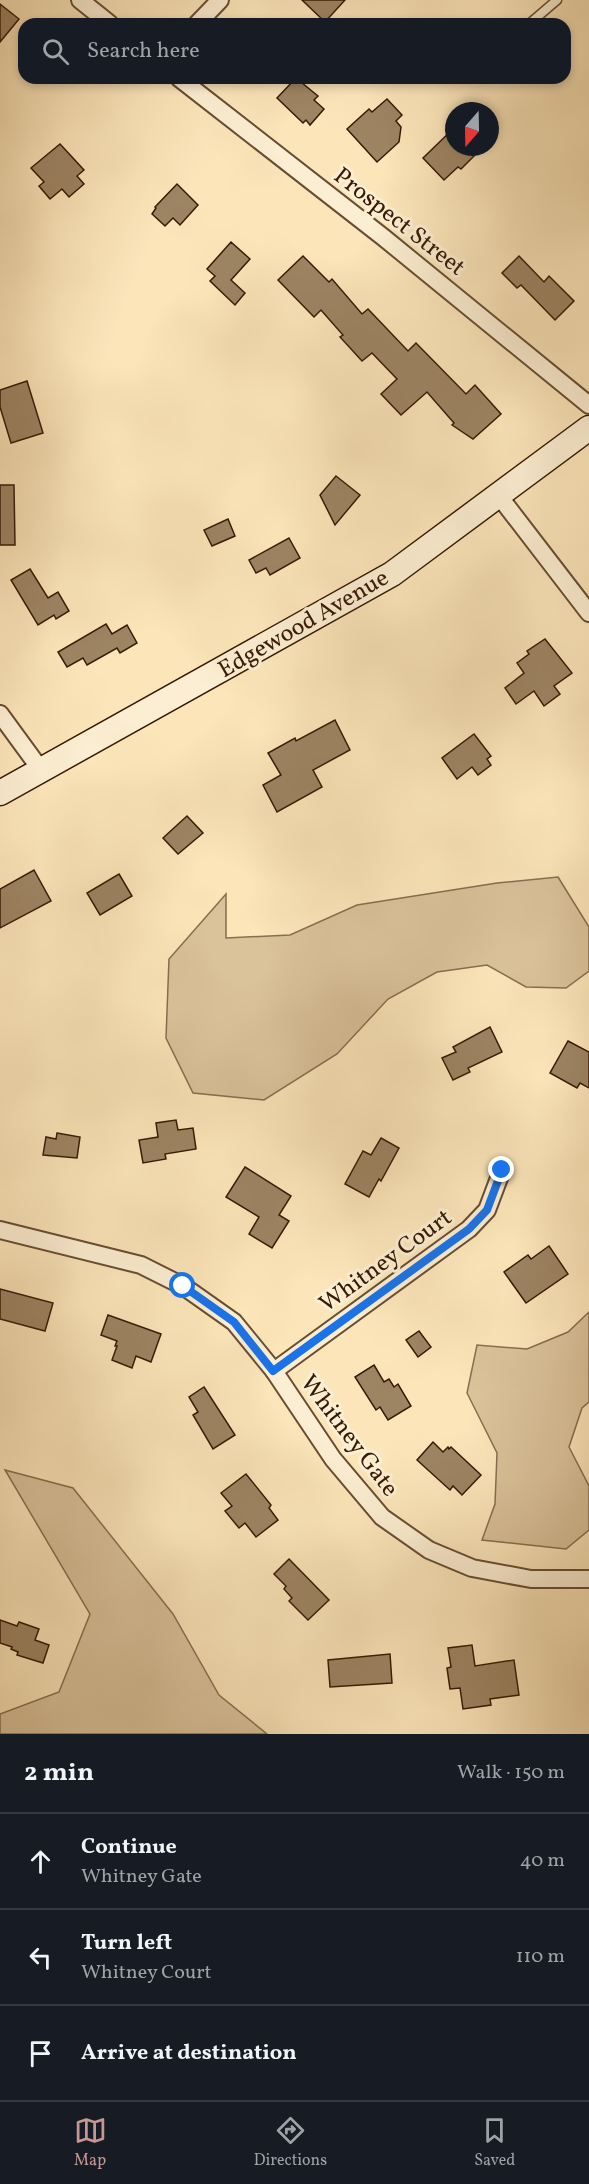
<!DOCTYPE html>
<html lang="en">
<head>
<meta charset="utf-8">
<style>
  :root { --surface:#171b24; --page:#242831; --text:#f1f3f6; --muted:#9ea1a6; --line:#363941; --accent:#c59692 }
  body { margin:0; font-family:Vollkorn,serif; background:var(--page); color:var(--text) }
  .compass { position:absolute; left:445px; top:102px; width:54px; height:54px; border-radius:50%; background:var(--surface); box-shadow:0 3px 9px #0003; rotate:200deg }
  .stop { position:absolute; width:18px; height:18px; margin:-14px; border:4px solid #1a73e8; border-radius:50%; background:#fff }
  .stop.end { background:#1a73e8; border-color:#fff; box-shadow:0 2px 6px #0008 }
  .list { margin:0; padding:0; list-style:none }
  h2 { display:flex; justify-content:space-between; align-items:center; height:78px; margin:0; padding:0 24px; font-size:26px }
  h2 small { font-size:20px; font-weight:400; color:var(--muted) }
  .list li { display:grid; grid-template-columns:39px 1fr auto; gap:18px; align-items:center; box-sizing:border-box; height:96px; padding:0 24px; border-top:2px solid var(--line) }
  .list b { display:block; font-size:22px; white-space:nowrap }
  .list p { margin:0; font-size:20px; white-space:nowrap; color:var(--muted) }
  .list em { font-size:20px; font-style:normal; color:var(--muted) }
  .icon { flex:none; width:33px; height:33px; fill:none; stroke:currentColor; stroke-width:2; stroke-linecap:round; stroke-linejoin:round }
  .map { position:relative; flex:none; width:589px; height:1734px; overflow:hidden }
  .search { position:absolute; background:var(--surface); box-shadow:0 3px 9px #0003; left:18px; right:18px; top:18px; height:66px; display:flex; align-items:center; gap:15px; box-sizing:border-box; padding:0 21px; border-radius:18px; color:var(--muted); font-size:22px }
  .sheet { height:366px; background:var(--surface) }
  nav { display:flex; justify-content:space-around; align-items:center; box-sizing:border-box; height:84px; border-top:2px solid var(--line); background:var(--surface); font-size:16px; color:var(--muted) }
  nav a { display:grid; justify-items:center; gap:3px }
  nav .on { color:var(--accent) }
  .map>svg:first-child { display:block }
</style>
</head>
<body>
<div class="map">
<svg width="589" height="1734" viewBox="0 0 589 1734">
  <rect width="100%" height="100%" fill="#fbe5b9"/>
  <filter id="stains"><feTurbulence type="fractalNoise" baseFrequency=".00333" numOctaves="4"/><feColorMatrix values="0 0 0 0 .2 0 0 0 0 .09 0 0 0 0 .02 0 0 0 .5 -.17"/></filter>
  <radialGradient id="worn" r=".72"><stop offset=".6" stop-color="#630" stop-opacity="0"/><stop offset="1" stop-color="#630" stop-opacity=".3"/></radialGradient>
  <g fill="#dac29a" stroke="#886e50" stroke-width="1.5">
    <path d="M 558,877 L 589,927 L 589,971 L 566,988 L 526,987 L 487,965 L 437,972 L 388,999 L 337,1054 L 264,1100 L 193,1093 L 166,1038 L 169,959 L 226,894 L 226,938 L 290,935 L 357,905 L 497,883 Z"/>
    <path d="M 589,1312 L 589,1402 L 582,1408 L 569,1447 L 589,1486 L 589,1530 L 566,1549 L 482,1540 L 495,1504 L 497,1453 L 467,1393 L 477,1345 L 527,1349 L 568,1332 Z"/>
    <path d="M 5,1470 L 73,1488 L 173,1614 L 219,1695 L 267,1734 L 0,1734 L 0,1714 L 59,1692 L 90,1614 Z"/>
  </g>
  <g fill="#9d8463" stroke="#371a05" stroke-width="1.5">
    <path d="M 302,0 L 345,0 L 325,22 Z"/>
    <path d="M 0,4 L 19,19 L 0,42 Z"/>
    <path d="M 296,78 L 318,96 L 314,100 L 324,109 L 310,125 L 306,120 L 303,123 L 277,98 Z"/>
    <path d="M 387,99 L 402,115 L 396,121 L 401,127 L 399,142 L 377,162 L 347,129 L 369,109 L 372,112 Z"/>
    <path d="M 454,128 L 454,147 L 469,147 L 476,154 L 461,169 L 458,167 L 444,180 L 423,158 Z"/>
    <path d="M 60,144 L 84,170 L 77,176 L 84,184 L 69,197 L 62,189 L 50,199 L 39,186 L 44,182 L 31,168 Z"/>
    <path d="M 177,184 L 198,205 L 180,225 L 173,218 L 165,226 L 152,214 L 156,208 L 155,207 Z"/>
    <path d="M 231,242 L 250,259 L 231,280 L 245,293 L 235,305 L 210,281 L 215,276 L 207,269 Z"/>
    <path d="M 303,256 L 329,282 L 332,279 L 362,314 L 368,309 L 408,351 L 416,343 L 466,394 L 475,385 L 501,414 L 473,439 L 452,425 L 454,423 L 427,392 L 401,415 L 381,394 L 397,379 L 372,353 L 362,361 L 340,337 L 343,335 L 321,310 L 314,317 L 278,280 Z"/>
    <path d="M 519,256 L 544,282 L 549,276 L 574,301 L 555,320 L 521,285 L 517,288 L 502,273 Z"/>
    <path d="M 27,381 L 43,433 L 11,443 L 0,407 L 0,390 Z"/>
    <path d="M 336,476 L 360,495 L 335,525 L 320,495 Z"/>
    <path d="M 0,485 L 14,485 L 15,545 L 0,545 Z"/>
    <path d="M 228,519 L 235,536 L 212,546 L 204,530 Z"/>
    <path d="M 289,538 L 300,558 L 270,575 L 266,568 L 256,573 L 249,560 Z"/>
    <path d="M 30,569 L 48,598 L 58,592 L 69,611 L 56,619 L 54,615 L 38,625 L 11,580 Z"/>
    <path d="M 106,624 L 112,634 L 127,625 L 137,643 L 120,653 L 117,648 L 87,665 L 83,658 L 67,667 L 58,652 Z"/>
    <path d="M 545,639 L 572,673 L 554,686 L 560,694 L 544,706 L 534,691 L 516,704 L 505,688 L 524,673 L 517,663 L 529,654 L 527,651 Z"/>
    <path d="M 335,720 L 350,750 L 313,770 L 322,787 L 277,812 L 263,785 L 281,775 L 268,753 L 295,738 L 296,741 Z"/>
    <path d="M 474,734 L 491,756 L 487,759 L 491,765 L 478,775 L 472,767 L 457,779 L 442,758 Z"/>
    <path d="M 187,816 L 203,833 L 178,854 L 163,838 Z"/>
    <path d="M 34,870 L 51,901 L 0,928 L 0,889 Z"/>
    <path d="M 119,874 L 132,896 L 100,915 L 87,893 Z"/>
    <path d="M 490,1027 L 502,1052 L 468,1068 L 470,1072 L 453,1080 L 442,1058 L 456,1052 L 453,1047 Z"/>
    <path d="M 568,1041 L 589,1052 L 589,1088 L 580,1083 L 577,1088 L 550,1073 Z"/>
    <path d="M 176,1120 L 178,1130 L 193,1128 L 196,1149 L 165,1154 L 166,1159 L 143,1163 L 139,1140 L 158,1137 L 156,1123 Z"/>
    <path d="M 57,1133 L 80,1137 L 77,1158 L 43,1155 L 46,1137 L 56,1139 Z"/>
    <path d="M 381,1138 L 399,1148 L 381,1181 L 379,1179 L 369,1197 L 345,1184 L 363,1151 L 371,1155 Z"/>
    <path d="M 245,1167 L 291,1196 L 279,1215 L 289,1221 L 272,1248 L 249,1234 L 259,1217 L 226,1197 Z"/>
    <path d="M 549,1246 L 568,1274 L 526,1303 L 504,1272 L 528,1255 L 531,1259 Z"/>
    <path d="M 0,1289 L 53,1303 L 45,1331 L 0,1319 Z"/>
    <path d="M 108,1315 L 161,1334 L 151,1362 L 136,1356 L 132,1368 L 112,1360 L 117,1346 L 115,1346 L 117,1341 L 101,1335 Z"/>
    <path d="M 419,1331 L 431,1347 L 418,1357 L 406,1340 Z"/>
    <path d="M 374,1365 L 384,1382 L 389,1379 L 394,1387 L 398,1384 L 411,1406 L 388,1420 L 380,1407 L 376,1410 L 355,1377 Z"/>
    <path d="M 204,1387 L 235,1435 L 213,1449 L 193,1415 L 198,1412 L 189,1397 Z"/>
    <path d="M 433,1442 L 443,1452 L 448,1447 L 449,1449 L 451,1447 L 481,1475 L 462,1495 L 453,1486 L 450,1490 L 417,1460 Z"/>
    <path d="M 246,1474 L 271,1505 L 269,1508 L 278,1520 L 256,1537 L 245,1523 L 239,1528 L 225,1511 L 232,1506 L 221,1493 Z"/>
    <path d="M 289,1559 L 329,1600 L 308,1620 L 289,1601 L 292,1598 L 284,1589 L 286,1586 L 274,1574 Z"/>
    <path d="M 0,1620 L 17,1626 L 19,1622 L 39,1629 L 35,1640 L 49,1645 L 43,1663 L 17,1655 L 18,1652 L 11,1649 L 12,1647 L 0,1643 Z"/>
    <path d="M 472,1645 L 475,1666 L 514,1660 L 519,1695 L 490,1699 L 491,1705 L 463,1709 L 460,1688 L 450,1689 L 447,1668 L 451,1667 L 448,1648 Z"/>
    <path d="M 390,1654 L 392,1683 L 330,1687 L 328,1660 Z"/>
  </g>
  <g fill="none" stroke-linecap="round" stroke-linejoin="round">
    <g stroke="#684d32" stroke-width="11">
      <path id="lane" d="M 529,24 L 557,0"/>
    </g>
    <g stroke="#684d32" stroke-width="20">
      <g id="street">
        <path d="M 80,0 L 110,24"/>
        <path d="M 197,24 L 220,0"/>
        <path d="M 179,78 L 383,237 L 589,405"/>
        <path d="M 499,496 L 589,613"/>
        <path d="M 0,714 L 41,770"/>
        <path d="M 0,1230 L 141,1265 L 183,1286 L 234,1322 L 274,1371 L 333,1459 L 382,1517 L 429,1550 L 472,1568 L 531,1579 L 589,1579"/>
        <path d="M 274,1371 L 469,1229 L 487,1210 L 502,1170"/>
      </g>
    </g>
    <g stroke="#371a05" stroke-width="27">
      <path id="secondary" d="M 0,793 L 392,574 L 589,428"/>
    </g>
    <use href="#lane" stroke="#fceed2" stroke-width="8"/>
    <use href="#street" stroke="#fceed2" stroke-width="16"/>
    <use href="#secondary" stroke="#fceed2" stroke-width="24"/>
  </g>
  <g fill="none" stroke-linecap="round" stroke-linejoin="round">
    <path stroke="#1a73e8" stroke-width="8" d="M 183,1286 L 234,1322 L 273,1371 L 469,1229 L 487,1210 L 502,1170"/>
  </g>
  <g text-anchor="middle" stroke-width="6" stroke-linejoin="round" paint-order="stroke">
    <g font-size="24" fill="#371a05" stroke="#fceed2">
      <text transform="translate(400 221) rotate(38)" y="8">Prospect Street</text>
      <text transform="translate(303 623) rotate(-30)" y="8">Edgewood Avenue</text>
      <text transform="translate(385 1260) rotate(-36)" y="8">Whitney Court</text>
      <text transform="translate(350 1435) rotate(53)" y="8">Whitney Gate</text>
    </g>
  </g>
  <rect width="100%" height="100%" filter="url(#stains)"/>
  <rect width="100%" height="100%" fill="url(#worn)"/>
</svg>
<svg class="compass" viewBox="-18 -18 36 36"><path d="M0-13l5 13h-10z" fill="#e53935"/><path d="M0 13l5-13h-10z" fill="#9ea1a6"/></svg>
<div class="stop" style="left:183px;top:1286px"></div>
<div class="stop end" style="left:502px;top:1170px"></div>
<div class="search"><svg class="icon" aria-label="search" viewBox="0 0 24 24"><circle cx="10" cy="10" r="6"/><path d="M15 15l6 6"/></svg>Search here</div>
</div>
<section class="sheet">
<h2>2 min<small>Walk · 150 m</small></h2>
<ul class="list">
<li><svg class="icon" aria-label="ahead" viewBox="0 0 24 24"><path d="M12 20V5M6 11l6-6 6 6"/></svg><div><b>Continue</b><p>Whitney Gate</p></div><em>40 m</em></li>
<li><svg class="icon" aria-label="left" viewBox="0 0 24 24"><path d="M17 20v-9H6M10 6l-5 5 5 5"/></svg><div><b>Turn left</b><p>Whitney Court</p></div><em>110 m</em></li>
<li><svg class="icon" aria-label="arrive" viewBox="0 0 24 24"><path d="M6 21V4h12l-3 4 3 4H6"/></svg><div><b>Arrive at destination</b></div></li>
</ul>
</section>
<nav>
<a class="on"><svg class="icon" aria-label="map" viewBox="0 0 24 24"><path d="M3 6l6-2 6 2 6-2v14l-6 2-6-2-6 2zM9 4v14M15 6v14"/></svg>Map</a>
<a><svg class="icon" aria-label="directions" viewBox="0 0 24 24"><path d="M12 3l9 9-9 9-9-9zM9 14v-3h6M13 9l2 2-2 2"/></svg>Directions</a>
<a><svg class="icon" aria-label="saved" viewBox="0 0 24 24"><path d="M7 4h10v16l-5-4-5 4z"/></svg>Saved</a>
</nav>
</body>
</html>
